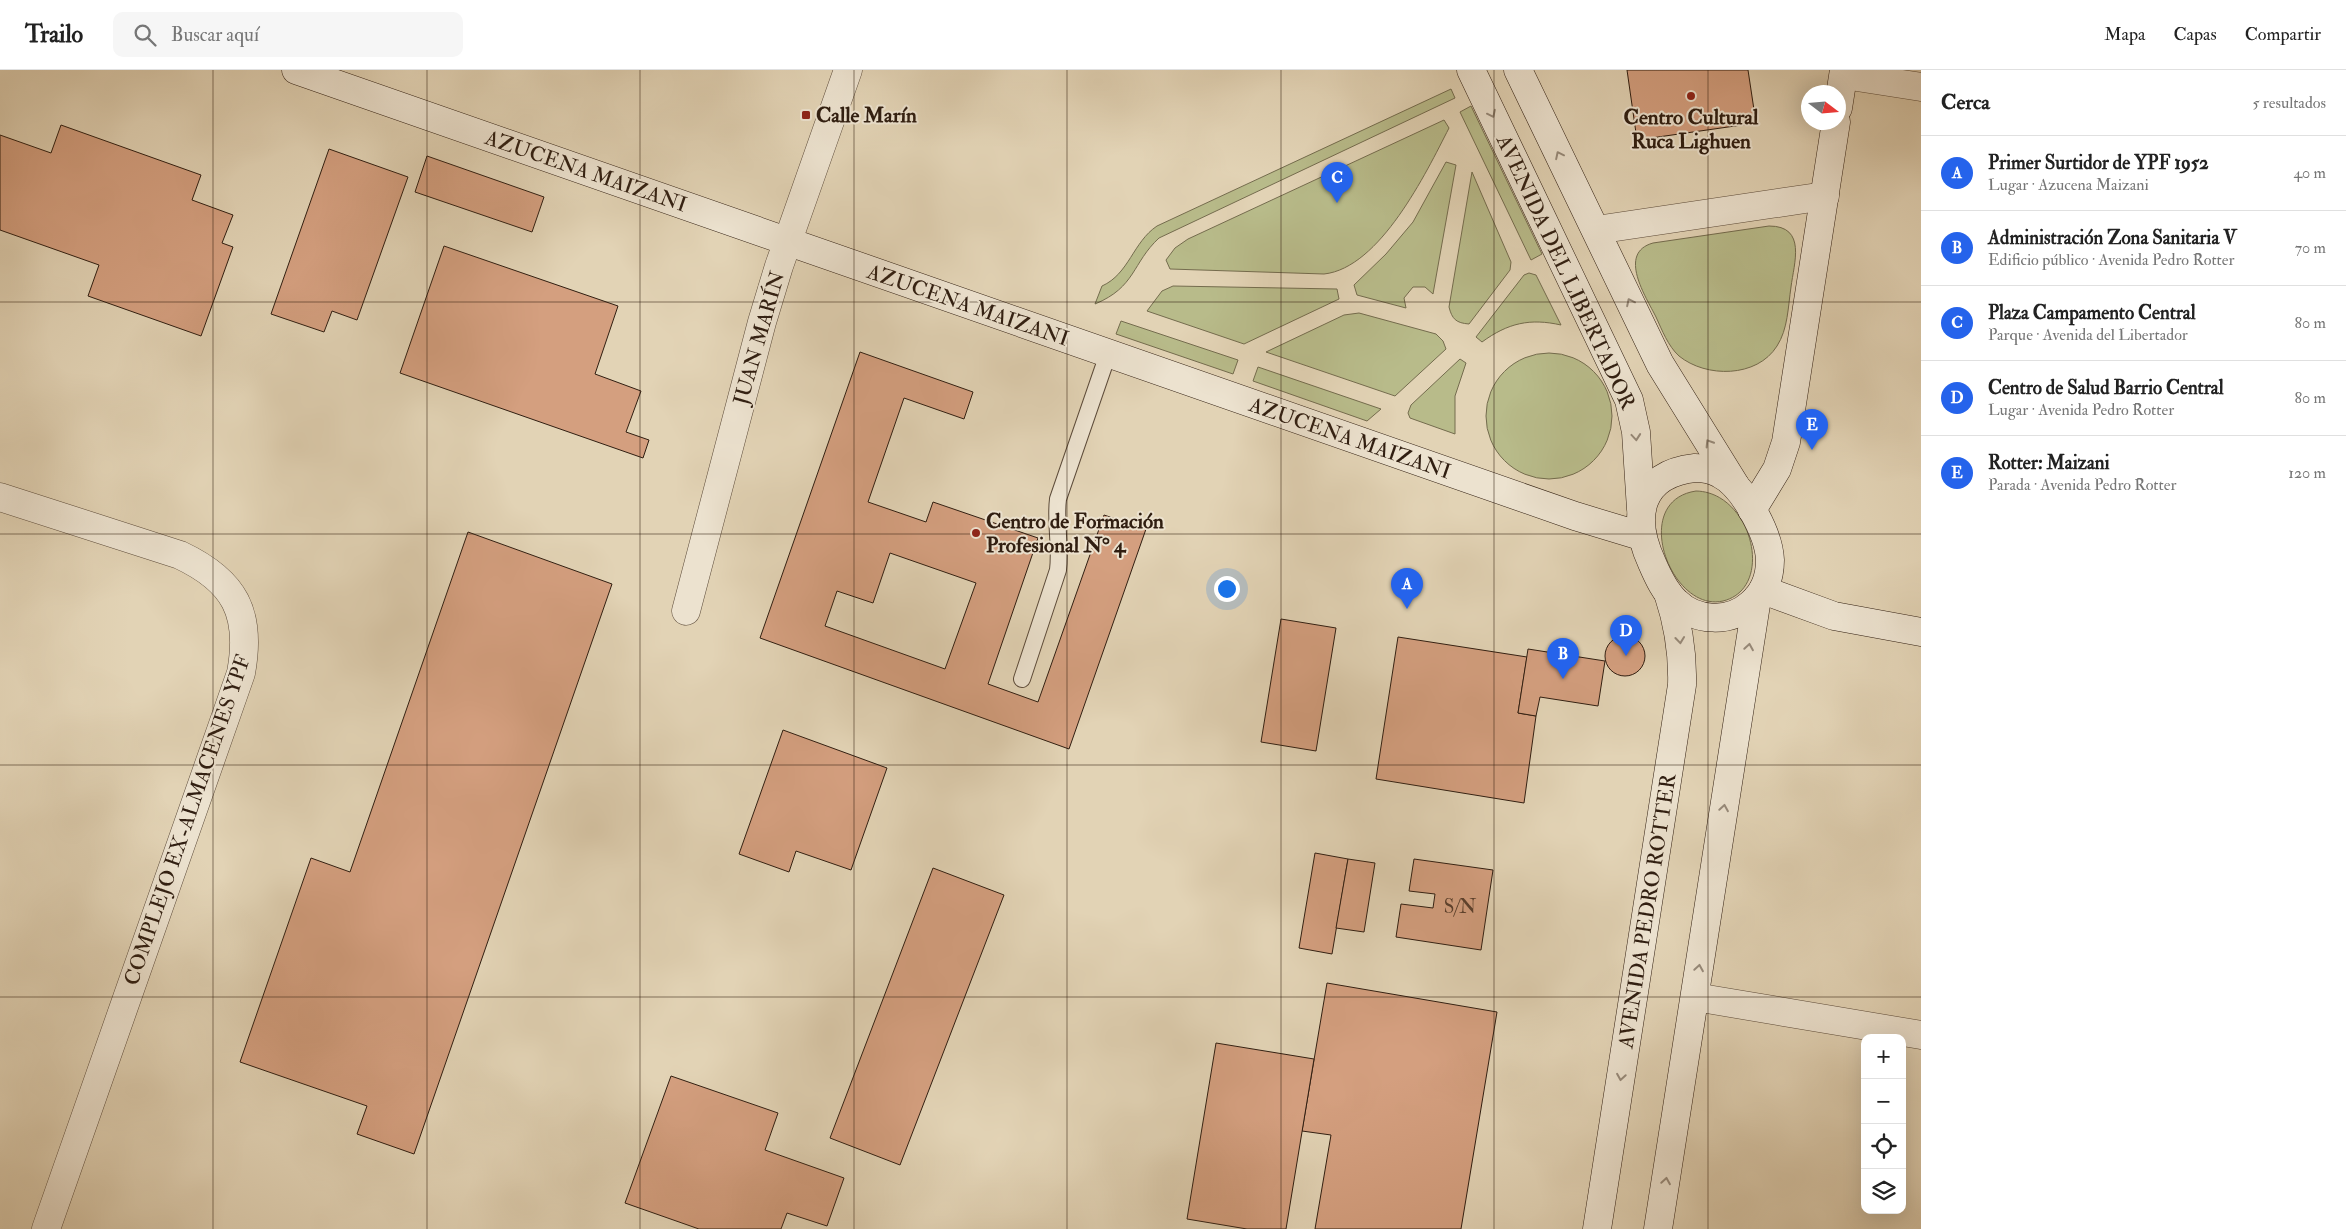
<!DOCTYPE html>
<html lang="es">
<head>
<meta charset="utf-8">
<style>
  :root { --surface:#fff; --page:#f6f6f6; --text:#222; --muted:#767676; --line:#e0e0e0; --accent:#2563eb }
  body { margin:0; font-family:"IM FELL Double Pica",serif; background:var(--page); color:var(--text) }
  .controls { position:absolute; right:15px; bottom:15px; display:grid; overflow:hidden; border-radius:10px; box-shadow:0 5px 20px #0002 }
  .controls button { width:45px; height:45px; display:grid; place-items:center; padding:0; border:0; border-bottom:1px solid var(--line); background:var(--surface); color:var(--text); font:25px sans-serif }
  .compass { position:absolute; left:1801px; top:15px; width:45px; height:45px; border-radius:50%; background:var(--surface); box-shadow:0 5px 20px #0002; rotate:106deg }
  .you { position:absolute; left:1226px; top:518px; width:18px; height:18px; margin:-12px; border:4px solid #fff; border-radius:50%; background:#1a73e8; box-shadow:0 0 0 8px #1a73e833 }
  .badge { display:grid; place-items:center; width:32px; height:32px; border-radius:50%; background:var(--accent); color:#fff; font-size:16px; font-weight:700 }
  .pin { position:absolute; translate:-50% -41px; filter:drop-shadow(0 1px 2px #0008) }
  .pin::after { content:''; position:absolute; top:26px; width:18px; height:15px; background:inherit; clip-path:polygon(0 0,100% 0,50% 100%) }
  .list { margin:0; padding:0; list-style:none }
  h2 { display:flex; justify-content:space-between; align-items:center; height:65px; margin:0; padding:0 20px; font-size:21px }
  h2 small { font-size:16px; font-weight:400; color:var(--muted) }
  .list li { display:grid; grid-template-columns:32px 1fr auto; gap:15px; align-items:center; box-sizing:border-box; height:75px; padding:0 20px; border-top:1px solid var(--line) }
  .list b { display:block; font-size:19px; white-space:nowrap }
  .list p { margin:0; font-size:16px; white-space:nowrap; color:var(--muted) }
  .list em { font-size:16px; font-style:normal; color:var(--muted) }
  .icon { flex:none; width:28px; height:28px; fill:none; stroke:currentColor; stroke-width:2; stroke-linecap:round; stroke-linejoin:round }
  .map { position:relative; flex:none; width:1921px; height:1159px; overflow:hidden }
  header { display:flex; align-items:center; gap:30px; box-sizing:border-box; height:70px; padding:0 25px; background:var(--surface); border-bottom:1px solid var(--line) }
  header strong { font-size:24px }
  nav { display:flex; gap:28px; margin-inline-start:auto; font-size:18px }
  .search { width:350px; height:45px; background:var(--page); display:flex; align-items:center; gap:12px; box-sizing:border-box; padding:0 18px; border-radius:10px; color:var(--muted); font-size:19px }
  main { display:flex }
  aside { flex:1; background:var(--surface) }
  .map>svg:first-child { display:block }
</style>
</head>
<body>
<header>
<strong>Trailo</strong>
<div class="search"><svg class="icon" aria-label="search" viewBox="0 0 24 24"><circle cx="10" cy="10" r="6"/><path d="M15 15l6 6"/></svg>Buscar aquí</div>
<nav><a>Mapa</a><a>Capas</a><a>Compartir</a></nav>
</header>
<main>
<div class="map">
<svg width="1921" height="1159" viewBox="0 0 1921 1159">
  <rect width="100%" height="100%" fill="#e2d3b5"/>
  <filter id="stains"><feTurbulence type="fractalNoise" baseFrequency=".004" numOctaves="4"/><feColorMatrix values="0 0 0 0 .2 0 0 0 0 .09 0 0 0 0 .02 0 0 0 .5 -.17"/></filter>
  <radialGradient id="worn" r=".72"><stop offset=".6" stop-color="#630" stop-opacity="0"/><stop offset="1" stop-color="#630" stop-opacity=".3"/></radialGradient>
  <g fill="#b8bb8a" stroke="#746c4e">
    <path d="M 1451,19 L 1455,28 L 1159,168 C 1132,193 1136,217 1095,234 L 1102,216 C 1129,204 1133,172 1157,156 Z"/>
    <path d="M 1471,36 L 1542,184 L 1531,190 L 1460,42 Z"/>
    <path d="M 1444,50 L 1449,58 C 1426,103 1380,198 1324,204 L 1170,199 L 1166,190 L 1175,178 L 1188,169 Z"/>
    <path d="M 1446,92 L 1456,95 L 1433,224 L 1425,217 L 1413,217 L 1404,228 L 1406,238 L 1357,225 L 1354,215 L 1386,184 L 1413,152 Z"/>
    <path d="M 1472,102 L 1511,192 L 1510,200 L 1469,254 C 1456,253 1452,249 1449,237 Z"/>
    <path d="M 1769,156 C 1807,156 1794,193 1791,217 C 1788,237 1788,259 1777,276 C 1757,308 1706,308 1679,286 C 1668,276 1662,260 1656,247 C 1646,227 1617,183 1653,173 Z"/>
    <path d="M 1529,203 L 1536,205 L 1561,255 C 1530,248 1508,253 1482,272 L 1476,267 L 1524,205 Z"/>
    <path d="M 1173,216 L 1337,219 L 1339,229 L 1244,274 L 1147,241 L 1162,221 Z"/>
    <path d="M 1359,243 L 1436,264 L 1443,271 L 1446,279 L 1395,326 L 1266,282 L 1344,245 Z"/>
    <path d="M 1121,251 L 1238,290 L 1233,304 L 1116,264 Z"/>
    <circle cx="1549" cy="346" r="63"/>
    <path d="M 1460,289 L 1466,293 L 1455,326 L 1455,364 L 1410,348 L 1408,343 L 1411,335 Z"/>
    <path d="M 1258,297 L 1381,339 L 1367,351 L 1253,311 Z"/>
    <path d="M 1696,421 C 1752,422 1776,518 1723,531 C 1671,543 1629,431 1696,421 Z"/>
  </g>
  <g fill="#d49f7f" stroke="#301e11" fill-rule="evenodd">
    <path d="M 1627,0 L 1748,0 L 1756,53 L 1637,70 Z"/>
    <path d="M 61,55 L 201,105 L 192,130 L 233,145 L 222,173 L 233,177 L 201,266 L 88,226 L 99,195 L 0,160 L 0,65 L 51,83 Z"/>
    <path d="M 329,79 L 408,107 L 357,250 L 332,241 L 324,262 L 271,244 Z"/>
    <path d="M 427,86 L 544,127 L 532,162 L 415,122 Z"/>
    <path d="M 444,176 L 618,236 L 595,304 L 641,321 L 626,362 L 649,370 L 643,388 L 400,303 Z"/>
    <path d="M 860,282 L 973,322 L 964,349 L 904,328 L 868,432 L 926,452 L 933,432 L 1038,468 L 988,614 L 1038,632 L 1104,445 L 1146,459 L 1069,679 L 760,568 ZM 890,483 L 976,513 L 945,599 L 825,556 L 837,521 L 873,533 Z"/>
    <path d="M 468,462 L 612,514 L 414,1084 L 357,1064 L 367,1036 L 240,992 L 311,788 L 350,802 Z"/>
    <path d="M 1281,549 L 1336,558 L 1316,681 L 1261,672 Z"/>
    <circle cx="1625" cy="586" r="20"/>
    <path d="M 1398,567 L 1527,587 L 1518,643 L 1536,646 L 1524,733 L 1376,709 Z"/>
    <path d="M 1528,579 L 1605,591 L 1598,636 L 1540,627 L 1536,646 L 1518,643 Z"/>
    <path d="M 783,660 L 887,698 L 851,800 L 796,781 L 789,802 L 739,784 Z"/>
    <path d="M 1315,783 L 1348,789 L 1332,884 L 1299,878 Z"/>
    <path d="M 1348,789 L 1375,793 L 1364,862 L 1336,858 Z"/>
    <path d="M 1414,789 L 1493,800 L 1481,880 L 1396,867 L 1401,834 L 1433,838 L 1435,824 L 1409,821 Z"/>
    <path d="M 933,798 L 1004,825 L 900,1095 L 830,1068 Z"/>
    <path d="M 1327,913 L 1497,942 L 1461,1159 L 1315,1159 L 1331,1065 L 1302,1061 Z"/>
    <path d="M 1216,973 L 1314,989 L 1286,1159 L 1247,1159 L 1187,1149 Z"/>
    <path d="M 671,1006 L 778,1043 L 765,1080 L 844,1108 L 827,1156 L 787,1143 L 781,1159 L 699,1159 L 625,1133 Z"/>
  </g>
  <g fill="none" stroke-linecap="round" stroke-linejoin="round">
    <g stroke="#5c4b3a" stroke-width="18">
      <path id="lane" d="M 1022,609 L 1058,500 C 1061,476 1055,453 1058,429 L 1108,284"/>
    </g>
    <g stroke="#5c4b3a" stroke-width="29">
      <g id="street">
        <path d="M 1844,5 L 1921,17"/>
        <path d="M 1596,160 L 1825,126"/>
        <path d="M 0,427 L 180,485 C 235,511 252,543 241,603 L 46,1159"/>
        <path d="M 686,541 L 762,252 L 779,196 L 848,0"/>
        <path d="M 1695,927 L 1921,965"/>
      </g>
    </g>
    <g stroke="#301e11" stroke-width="29">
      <g id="secondary">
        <path d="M 296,0 L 1575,446 L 1641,466"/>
        <path d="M 1471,0 L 1629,330 L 1636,362 L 1641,439"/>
        <path d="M 1518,0 L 1660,294 L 1735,415"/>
        <path d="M 1838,38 L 1844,0"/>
        <path d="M 1695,398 C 1703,398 1712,399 1720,404 C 1743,415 1769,464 1770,490 C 1770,507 1764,523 1751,534 C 1730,553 1696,552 1676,532 C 1665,522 1658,507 1652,493 C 1631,448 1638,404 1695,398 Z"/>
        <path d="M 1752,440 L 1777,399 L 1786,372 L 1836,52"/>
        <path d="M 1763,520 L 1834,546 L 1921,562"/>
        <path d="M 1597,1159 L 1682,615 C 1683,583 1678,553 1668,523"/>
        <path d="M 1658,1159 L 1757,528"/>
      </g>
    </g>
    <use href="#lane" stroke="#ece2cf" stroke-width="16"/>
    <use href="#street" stroke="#ece2cf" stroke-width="28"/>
    <use href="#secondary" stroke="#ece2cf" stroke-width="28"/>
  </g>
  <defs><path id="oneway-chevron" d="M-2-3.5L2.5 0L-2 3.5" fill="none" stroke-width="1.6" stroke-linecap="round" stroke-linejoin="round" transform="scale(1.25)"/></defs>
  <g stroke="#978a7a">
    <use href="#oneway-chevron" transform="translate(1492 44) rotate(64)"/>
    <use href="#oneway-chevron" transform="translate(1559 85) rotate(-116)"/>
    <use href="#oneway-chevron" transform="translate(1630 232) rotate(-116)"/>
    <use href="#oneway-chevron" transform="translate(1636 367) rotate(85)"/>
    <use href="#oneway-chevron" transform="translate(1709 373) rotate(-122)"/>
    <use href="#oneway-chevron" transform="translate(1680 570) rotate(84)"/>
    <use href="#oneway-chevron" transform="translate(1749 577) rotate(-81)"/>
    <use href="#oneway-chevron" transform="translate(1724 738) rotate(-81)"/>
    <use href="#oneway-chevron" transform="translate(1699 898) rotate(-81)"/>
    <use href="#oneway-chevron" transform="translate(1621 1007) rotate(99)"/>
    <use href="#oneway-chevron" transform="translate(1666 1111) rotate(-81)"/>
  </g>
  <path fill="none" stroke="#301e11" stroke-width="1" stroke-opacity="0.55" d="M 213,0 L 213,1159M 427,0 L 427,1159M 640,0 L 640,1159M 854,0 L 854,1159M 1067,0 L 1067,1159M 1281,0 L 1281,1159M 1494,0 L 1494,1159M 1708,0 L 1708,1159M 0,232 L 1921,232M 0,464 L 1921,464M 0,695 L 1921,695M 0,927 L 1921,927"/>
  <g fill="#8f2418" stroke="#ece2cf" stroke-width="2">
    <circle cx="1691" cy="26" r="5"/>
    <rect x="801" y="40" width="10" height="10" rx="2.5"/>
    <circle cx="976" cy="463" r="5"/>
  </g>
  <g text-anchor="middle" stroke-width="4" stroke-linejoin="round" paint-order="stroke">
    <g font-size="19" fill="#593e2c">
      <text x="1460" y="843">S/N</text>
    </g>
    <g font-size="21" font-weight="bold" fill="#301e11" stroke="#ece2cf" text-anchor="start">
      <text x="816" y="52">Calle Marín</text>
      <text x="1691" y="54" text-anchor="middle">Centro Cultural<tspan x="1691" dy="24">Ruca Lighuen</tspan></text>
      <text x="986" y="458">Centro de Formación<tspan x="986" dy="24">Profesional N° 4</tspan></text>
    </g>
    <g font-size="21" fill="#301e11" stroke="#ece2cf">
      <text transform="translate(586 101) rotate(19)" y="7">AZUCENA MAIZANI</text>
      <text transform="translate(1566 202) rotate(65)" y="7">AVENIDA DEL LIBERTADOR</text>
      <text transform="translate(968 235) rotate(19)" y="7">AZUCENA MAIZANI</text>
      <text transform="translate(759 268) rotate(-74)" y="7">JUAN MARÍN</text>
      <text transform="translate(1350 368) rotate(19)" y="7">AZUCENA MAIZANI</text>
      <text transform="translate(187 750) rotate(-71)" y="7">COMPLEJO EX-ALMACENES YPF</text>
      <text transform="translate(1647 841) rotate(-81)" y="7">AVENIDA PEDRO ROTTER</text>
    </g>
  </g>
  <rect width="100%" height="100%" filter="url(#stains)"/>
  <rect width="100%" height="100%" fill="url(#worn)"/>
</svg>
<div class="controls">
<button>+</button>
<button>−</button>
<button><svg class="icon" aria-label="locate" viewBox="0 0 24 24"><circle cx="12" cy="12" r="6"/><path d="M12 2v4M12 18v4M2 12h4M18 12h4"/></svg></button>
<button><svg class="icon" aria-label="layers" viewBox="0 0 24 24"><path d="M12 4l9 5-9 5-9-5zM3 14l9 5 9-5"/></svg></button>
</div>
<svg class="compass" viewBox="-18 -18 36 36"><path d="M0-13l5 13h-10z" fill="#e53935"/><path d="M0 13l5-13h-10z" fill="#767676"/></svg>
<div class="you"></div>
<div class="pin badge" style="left:1407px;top:539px">A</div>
<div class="pin badge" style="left:1563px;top:609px">B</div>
<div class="pin badge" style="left:1337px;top:133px">C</div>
<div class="pin badge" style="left:1626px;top:586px">D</div>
<div class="pin badge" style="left:1812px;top:380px">E</div>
</div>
<aside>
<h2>Cerca<small>5 resultados</small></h2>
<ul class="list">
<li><span class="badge">A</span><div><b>Primer Surtidor de YPF 1952</b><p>Lugar · Azucena Maizani</p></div><em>40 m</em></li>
<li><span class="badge">B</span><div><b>Administración Zona Sanitaria V</b><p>Edificio público · Avenida Pedro Rotter</p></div><em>70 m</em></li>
<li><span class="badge">C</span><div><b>Plaza Campamento Central</b><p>Parque · Avenida del Libertador</p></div><em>80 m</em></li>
<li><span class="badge">D</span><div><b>Centro de Salud Barrio Central</b><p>Lugar · Avenida Pedro Rotter</p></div><em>80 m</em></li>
<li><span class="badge">E</span><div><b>Rotter: Maizani</b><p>Parada · Avenida Pedro Rotter</p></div><em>120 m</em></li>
</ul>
</aside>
</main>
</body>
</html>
